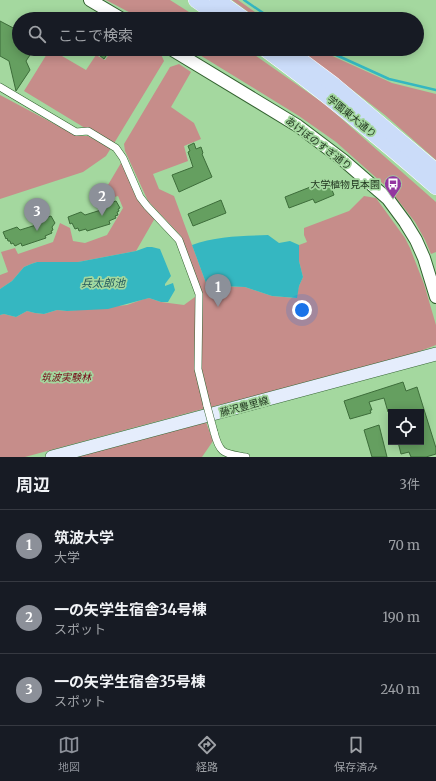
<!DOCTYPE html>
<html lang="ja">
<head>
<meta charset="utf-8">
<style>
  :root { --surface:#171b24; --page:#20242c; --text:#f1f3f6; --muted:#9ea1a6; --line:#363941; --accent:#8c9099 }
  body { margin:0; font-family:Merriweather,"Noto Sans JP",serif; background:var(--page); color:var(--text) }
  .controls { position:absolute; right:12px; bottom:12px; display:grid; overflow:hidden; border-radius:0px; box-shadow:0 2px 10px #0003 }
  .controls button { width:36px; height:36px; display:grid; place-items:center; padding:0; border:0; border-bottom:1px solid var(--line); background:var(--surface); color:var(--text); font:20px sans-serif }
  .you { position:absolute; left:302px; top:310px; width:14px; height:14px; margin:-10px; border:3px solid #fff; border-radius:50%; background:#1a73e8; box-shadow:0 0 0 6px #1a73e833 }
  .badge { display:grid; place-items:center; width:26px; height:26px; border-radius:50%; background:var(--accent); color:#fff; font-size:13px; font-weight:700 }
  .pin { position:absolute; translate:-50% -33px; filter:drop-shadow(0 1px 2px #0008) }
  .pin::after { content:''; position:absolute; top:21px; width:14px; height:12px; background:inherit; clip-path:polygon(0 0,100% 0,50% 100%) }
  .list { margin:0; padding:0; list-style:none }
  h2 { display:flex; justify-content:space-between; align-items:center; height:52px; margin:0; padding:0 16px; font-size:17px }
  h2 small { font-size:13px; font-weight:400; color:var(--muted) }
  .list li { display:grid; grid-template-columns:26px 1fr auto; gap:12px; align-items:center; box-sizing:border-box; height:72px; padding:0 16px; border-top:1px solid var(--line) }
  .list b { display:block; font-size:15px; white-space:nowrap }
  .list p { margin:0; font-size:13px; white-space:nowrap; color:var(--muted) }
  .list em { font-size:13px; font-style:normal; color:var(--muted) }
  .icon { flex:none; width:22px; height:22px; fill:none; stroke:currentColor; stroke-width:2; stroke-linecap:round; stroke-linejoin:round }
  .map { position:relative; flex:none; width:436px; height:457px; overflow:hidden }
  .search { position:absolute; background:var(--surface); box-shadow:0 2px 10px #0003; left:12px; right:12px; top:12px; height:44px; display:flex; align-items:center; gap:10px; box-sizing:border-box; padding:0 14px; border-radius:22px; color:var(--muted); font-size:15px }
  .sheet { height:268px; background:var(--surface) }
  nav { display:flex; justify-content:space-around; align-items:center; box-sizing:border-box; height:56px; border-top:1px solid var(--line); background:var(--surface); font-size:11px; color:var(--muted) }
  nav a { display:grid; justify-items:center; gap:2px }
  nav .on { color:var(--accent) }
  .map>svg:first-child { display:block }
</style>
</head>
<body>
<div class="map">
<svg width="436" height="457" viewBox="0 0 436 457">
  <rect width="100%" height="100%" fill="#a4d89f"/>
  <g fill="#c68d8a">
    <path d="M 106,0 L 170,0 L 200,19 L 142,19 Z"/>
    <path d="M 232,0 L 238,0 L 265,19 L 258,19 Z"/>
    <path d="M 50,49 L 86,70 L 96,55 L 105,60 L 113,49 L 155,49 L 160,52 L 164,61 L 113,145 L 24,91 Z"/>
    <path d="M 190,49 L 246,49 L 326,105 L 436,202 L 436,252 L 431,254 L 425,240 L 415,222 L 390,190 L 336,142 L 299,116 Z"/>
    <path d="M 299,49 L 317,49 L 392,83 L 436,94 L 436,160 L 385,115 Z"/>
    <path d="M 179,64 L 191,72 L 171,107 L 194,123 L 201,139 L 184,146 L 188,161 L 153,174 L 159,189 L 174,196 L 206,283 L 219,286 L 245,287 L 272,296 L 296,298 L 299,286 L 303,277 L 299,261 L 299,245 L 307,242 L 304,235 L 304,228 L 349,211 L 364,196 L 376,198 L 405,238 L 410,248 L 424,284 L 436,325 L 436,345 L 394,361 L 199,410 L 25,457 L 0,457 L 0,315 L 4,314 L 16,317 L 27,311 L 35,313 L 44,314 L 57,310 L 67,311 L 127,305 L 144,299 L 149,298 L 161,302 L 184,305 L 199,294 L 200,289 L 181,236 L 148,201 L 125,151 L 124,144 L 170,67 Z"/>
    <path d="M 0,95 L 77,136 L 88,136 L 111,148 L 106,156 L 83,172 L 0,199 Z"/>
    <path d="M 121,163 L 122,163 L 134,191 L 143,207 L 155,218 L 136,251 L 78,262 L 37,262 L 31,264 L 24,267 L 12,281 L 0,289 L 0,275 L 8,272 L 1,252 L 15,248 L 18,254 L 53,242 L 60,223 L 70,228 L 73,241 L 85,243 L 107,235 L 123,208 L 118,196 L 104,200 L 102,195 Z"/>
    <path d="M 206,422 L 213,441 L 202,457 L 77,457 Z"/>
  </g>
  <g fill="#35b7c1">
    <path d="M 268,235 L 279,243 L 290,241 L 299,245 L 299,261 L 303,277 L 299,286 L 297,298 L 272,296 L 245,287 L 221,286 L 206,283 L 192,245 C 215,236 243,236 268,235 Z"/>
    <path d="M 147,247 L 152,247 L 160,249 L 171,276 L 165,284 L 165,286 L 173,283 L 175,290 L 168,302 L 161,302 L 149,298 L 108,309 L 67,311 L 57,310 L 44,314 L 35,313 L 27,311 L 16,317 L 4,314 L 0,315 L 0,289 L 12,281 L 24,267 L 31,264 L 37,262 L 78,262 L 136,251 Z"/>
  </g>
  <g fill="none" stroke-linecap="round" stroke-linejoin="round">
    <g stroke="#35b7c1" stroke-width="2.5">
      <path d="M 244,0 L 272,19"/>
      <path d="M 323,49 L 389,79 L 436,90"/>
    </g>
  </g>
  <g fill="#659f60" stroke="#3d6d3a">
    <path d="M 0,21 L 19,31 L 19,49 L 34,49 L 26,61 L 30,70 L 16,91 L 9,61 L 0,56 Z"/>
    <path d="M 103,49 L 111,49 L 104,59 L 99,55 Z"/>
    <path d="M 194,143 L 196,149 L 201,147 L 203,153 L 202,154 L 212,177 L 179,192 L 172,175 L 193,167 L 188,152 L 190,151 L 188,146 Z"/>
    <path d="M 328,180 L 334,195 L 315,203 L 313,199 L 289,208 L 285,197 Z"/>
    <path d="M 221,200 L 226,213 L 193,226 L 188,214 Z"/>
    <path d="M 116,201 L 120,208 L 118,209 L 119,211 L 117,212 L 118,215 L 115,216 L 116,218 L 109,221 L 110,224 L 87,231 L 86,229 L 79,231 L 78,228 L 75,229 L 72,223 L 70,224 L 68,217 L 81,212 L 85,215 L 101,210 L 103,205 Z"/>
    <path d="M 51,216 L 55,223 L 52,227 L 53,230 L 51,231 L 52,233 L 45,236 L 46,238 L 22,246 L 21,243 L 15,246 L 13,243 L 11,244 L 10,241 L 8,241 L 7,238 L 6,239 L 3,232 L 17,227 L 20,230 L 36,225 L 38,220 Z"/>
    <path d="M 403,382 L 406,391 L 417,387 L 436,448 L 436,454 L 426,457 L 411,457 L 409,452 L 401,454 L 398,442 L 421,442 L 421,412 L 388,412 L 384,398 L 369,402 L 372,410 L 370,410 L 371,413 L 350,419 L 344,401 Z"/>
    <path d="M 379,425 L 387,457 L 372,457 L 364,430 Z"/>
  </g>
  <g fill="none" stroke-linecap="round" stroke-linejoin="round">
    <g stroke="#336230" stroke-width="8">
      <g id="pedestrian">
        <path d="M 0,87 L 76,132 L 88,131 L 116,148 L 123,158 L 140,197 L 147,206 L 179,240 L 199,294 L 198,369 L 207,406"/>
        <path d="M 214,432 C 220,455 224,453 246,457"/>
      </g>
    </g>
    <g stroke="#336230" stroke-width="14">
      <g id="tertiary">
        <path d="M 90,0 L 122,19"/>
        <path d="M 171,49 L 298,126 L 343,160 L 388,199 L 405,222 L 416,240 L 424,258 L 436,297"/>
      </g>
    </g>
    <g stroke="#336230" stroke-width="14">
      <path id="secondary" d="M 52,457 L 436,354"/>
    </g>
    <g stroke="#fff" stroke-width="16">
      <g id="primary">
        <path d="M 196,0 L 223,19"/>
        <path d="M 217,0 L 244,19"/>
        <path d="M 265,49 C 324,92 381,139 436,187"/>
        <path d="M 286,49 L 334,85 L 436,171"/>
      </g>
    </g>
    <use href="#pedestrian" stroke="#fff" stroke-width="7"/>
    <use href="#tertiary" stroke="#fff" stroke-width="12"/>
    <use href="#secondary" stroke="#e5edfc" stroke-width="13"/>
    <use href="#primary" stroke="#cbdcf9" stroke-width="15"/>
    <g stroke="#336230" stroke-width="8" stroke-linecap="butt">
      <path id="pedestrian-bridge" d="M 207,406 L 214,432"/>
    </g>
    <use href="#pedestrian-bridge" stroke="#fff" stroke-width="7"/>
  </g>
  <defs>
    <g id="bus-pin" transform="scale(0.9)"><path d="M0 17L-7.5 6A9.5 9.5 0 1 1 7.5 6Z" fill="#9336a0" stroke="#a4d89f"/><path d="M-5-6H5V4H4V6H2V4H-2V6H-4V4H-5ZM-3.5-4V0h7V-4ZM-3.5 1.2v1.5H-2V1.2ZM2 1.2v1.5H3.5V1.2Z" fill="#fff"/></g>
  </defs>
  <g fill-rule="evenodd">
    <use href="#bus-pin" x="393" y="184"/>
  </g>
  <g text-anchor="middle" stroke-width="3.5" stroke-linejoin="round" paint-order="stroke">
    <g font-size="10" fill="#223720" stroke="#a4d89f">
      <text transform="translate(352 116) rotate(39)" y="4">学園東大通り</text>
      <text transform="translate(319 143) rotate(37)" y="4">あけぼのすぎ通り</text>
      <text transform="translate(244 406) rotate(-15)" y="4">藤沢豊里線</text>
    </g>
    <g font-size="10" fill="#223720" stroke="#a4d89f" text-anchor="end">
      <text x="380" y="188">大学植物見本園</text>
    </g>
    <g font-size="10" font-style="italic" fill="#760817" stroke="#a4d89f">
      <text x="66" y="381">筑波実験林</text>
    </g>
    <g font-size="11" font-style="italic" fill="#24595d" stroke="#a4d89f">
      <text x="103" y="287">兵太郎池</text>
    </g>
  </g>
</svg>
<div class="controls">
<button><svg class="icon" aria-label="locate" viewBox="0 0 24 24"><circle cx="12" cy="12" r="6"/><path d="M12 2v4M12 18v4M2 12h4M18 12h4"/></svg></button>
</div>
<div class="you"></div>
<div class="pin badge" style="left:218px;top:307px">1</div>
<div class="pin badge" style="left:102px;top:216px">2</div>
<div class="pin badge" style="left:37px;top:231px">3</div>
<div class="search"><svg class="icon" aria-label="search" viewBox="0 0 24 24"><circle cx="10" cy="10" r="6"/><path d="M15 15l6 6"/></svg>ここで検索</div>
</div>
<section class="sheet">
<h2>周辺<small>3件</small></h2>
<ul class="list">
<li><span class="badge">1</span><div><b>筑波大学</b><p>大学</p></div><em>70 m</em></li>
<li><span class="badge">2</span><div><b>一の矢学生宿舎34号棟</b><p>スポット</p></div><em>190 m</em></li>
<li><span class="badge">3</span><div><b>一の矢学生宿舎35号棟</b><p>スポット</p></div><em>240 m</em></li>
</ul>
</section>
<nav>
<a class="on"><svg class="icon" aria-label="map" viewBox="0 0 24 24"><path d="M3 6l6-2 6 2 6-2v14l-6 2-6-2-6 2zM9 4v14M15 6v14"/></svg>地図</a>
<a><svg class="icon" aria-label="directions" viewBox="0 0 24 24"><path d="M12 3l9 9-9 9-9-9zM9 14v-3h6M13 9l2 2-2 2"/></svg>経路</a>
<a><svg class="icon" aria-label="saved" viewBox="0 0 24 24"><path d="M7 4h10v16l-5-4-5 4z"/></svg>保存済み</a>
</nav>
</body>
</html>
